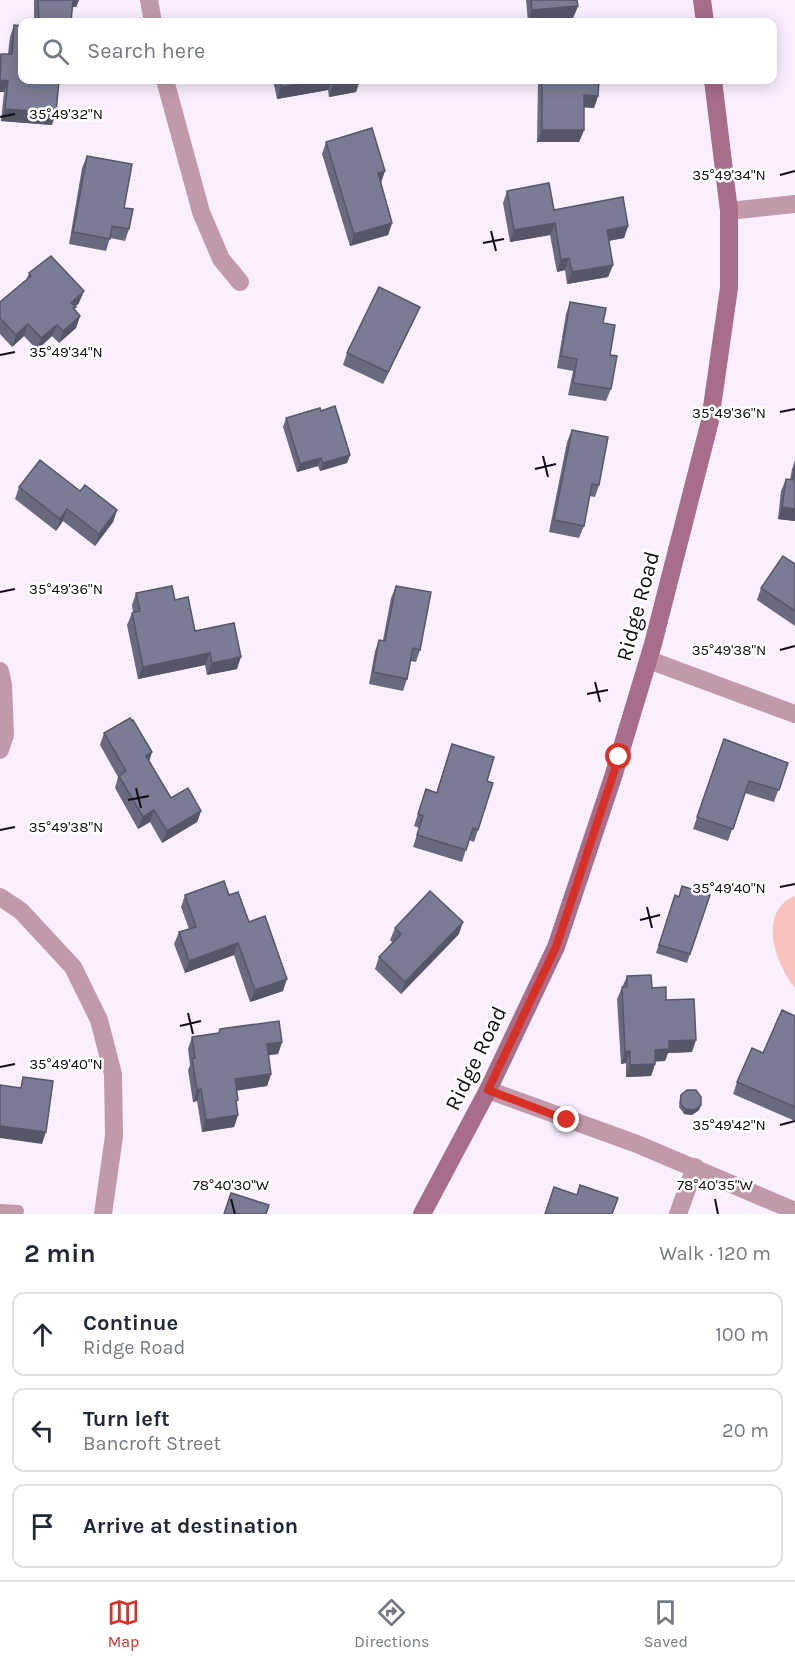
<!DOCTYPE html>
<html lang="en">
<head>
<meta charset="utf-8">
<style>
  :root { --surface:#fff; --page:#f2f2f3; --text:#1f2937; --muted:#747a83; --line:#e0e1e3; --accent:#d93025 }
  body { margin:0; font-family:Karla,sans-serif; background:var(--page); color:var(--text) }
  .stop { position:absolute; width:18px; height:18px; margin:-14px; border:4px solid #d93025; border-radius:50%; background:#fff }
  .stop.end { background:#d93025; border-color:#fff; box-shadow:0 2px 6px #0008 }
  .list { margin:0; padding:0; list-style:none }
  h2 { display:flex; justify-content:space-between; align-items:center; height:78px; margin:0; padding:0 24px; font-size:26px }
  h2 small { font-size:20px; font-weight:400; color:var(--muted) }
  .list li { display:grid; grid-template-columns:39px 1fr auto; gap:18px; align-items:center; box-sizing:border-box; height:84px; margin:0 12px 12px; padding:0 12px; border:2px solid var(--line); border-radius:12px }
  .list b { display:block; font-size:22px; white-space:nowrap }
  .list p { margin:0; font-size:20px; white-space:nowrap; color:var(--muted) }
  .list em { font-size:20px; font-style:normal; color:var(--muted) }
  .icon { flex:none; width:33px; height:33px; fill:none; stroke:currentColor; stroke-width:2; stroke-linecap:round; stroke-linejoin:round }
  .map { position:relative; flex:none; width:795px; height:1214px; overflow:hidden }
  .search { position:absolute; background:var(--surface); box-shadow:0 3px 15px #0003; left:18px; right:18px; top:18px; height:66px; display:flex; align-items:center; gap:15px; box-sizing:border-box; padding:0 21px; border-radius:12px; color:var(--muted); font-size:22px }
  .sheet { height:366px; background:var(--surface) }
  nav { display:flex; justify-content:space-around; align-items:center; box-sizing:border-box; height:84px; border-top:2px solid var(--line); background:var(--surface); font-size:16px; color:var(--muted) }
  nav a { display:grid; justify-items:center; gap:3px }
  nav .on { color:var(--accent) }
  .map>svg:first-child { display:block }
</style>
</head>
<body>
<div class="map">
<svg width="795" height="1214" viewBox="0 0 795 1214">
  <rect width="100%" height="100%" fill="#f9effe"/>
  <path fill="#f7c1bc" d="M 795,896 L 795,988 C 775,964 757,911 795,896 Z"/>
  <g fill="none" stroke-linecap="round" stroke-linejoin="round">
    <path stroke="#c299ab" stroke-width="12" d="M 0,1210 L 18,1211"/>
    <g stroke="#c299ab" stroke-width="18">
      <path d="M 149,0 L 153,22"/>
      <path d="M 165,80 L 201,212 L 221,259 L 240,282"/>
      <path d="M 729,211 L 795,204"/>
      <path d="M 649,660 L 795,714"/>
      <path d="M 0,671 L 3,685 L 5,735 L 0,750"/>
      <path d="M 0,897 L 21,911 L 73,967 L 99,1020 L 113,1074 L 114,1136 L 103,1214"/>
      <path d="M 488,1090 L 637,1144 L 795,1211"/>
      <path d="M 678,1214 L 695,1167"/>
    </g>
    <g stroke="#a76d89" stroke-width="18">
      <path d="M 702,0 L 705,22"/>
      <path d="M 422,1214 L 488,1090 L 556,947 L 613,777 L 653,644 L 710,421 L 729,288 L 729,211 L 713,80"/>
    </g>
  </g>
  <g fill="#686b7f">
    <path d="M 34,0 L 79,0 L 76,7 L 72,7 L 71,22 L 34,22 Z"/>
    <path d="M 526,0 L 577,0 L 578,6 L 573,18 L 528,22 Z"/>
    <path d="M 14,25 L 52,125 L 1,121 L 4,92 L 0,92 L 0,55 L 1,54 L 8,54 L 10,37 Z"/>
    <path d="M 273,80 L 360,80 L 356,92 L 329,97 L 328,90 L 277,99 Z"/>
    <path d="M 538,80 L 599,80 L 598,96 L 594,108 L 584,107 L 584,130 L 579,142 L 537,142 Z"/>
    <path d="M 326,142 L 381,183 L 392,223 L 388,235 L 350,246 L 322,154 Z"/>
    <path d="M 87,156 L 124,208 L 129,229 L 125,241 L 110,238 L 106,251 L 69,244 L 82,168 Z"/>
    <path d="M 507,191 L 554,210 L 628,226 L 624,238 L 608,241 L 613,265 L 608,277 L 567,284 L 565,270 L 557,272 L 550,235 L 510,242 L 503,203 Z"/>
    <path d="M 29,273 L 79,303 L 75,307 L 75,309 L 80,316 L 76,328 L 59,343 L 52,336 L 37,350 L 24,336 L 12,347 L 0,334 L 0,302 L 26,280 Z"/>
    <path d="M 570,302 L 603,323 L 610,355 L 611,389 L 606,401 L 568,395 L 573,371 L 557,368 L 566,314 Z"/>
    <path d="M 415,318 L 383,384 L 343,365 L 347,353 Z"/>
    <path d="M 321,411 L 350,455 L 347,463 L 320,471 L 318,466 L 297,472 L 283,427 L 286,418 Z"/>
    <path d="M 572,430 L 599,485 L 595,497 L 589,496 L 584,526 L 579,538 L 549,532 L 567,442 Z"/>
    <path d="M 795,460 L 795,521 L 778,519 L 781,491 L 786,479 L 790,480 L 792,469 Z"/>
    <path d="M 19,487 L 80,491 L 117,510 L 113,522 L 95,546 L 63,521 L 56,531 L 15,499 Z"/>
    <path d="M 795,564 L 795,626 L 757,600 L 761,588 Z"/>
    <path d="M 396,586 L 420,650 L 416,662 L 410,661 L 407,679 L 403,691 L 369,684 L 375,651 L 379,640 L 383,640 L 391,598 Z"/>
    <path d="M 136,593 L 175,600 L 195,631 L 237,669 L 207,675 L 205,665 L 138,679 L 127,625 L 132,613 L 133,613 L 132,605 Z"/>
    <path d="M 104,733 L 152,752 L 149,761 L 171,798 L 201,811 L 197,822 L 162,843 L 150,822 L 138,829 L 115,788 L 118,777 L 100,745 Z"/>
    <path d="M 724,739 L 788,763 L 774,802 L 745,793 L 728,841 L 693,829 Z"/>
    <path d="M 452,744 L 478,830 L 474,842 L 469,840 L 462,862 L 413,847 L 419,828 L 414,826 L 426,789 L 436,793 Z"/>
    <path d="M 185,895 L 229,895 L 249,922 L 283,991 L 250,1002 L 234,955 L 185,973 L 174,944 L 179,932 L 189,929 L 181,907 Z"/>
    <path d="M 675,895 L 678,897 L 710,895 L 687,963 L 656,953 Z"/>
    <path d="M 395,928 L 459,934 L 401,994 L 375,969 L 379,957 L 393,943 L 390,940 Z"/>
    <path d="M 627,976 L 652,988 L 666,1000 L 692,1052 L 668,1053 L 665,1061 L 655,1061 L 655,1064 L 651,1076 L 626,1077 L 626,1063 L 621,1064 L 617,999 Z"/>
    <path d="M 795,1016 L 795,1121 L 733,1094 L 737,1082 Z"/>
    <path d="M 192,1037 L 282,1042 L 278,1054 L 268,1055 L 271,1074 L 267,1086 L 236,1091 L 236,1104 L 238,1115 L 234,1127 L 202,1132 L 197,1101 L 193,1102 L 188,1070 L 190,1065 L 188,1049 Z"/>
    <path d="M 681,1095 L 701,1105 L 699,1110 L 692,1115 L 684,1114 L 679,1107 Z"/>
  </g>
  <g fill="#555768">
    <path d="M 72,0 L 79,0 L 76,7 L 69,7 Z"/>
    <path d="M 578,6 L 573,18 L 528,22 L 532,10 Z"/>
    <path d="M 0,80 L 8,81 L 4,92 L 0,92 Z"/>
    <path d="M 324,80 L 332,80 L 328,90 L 277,99 L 281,87 Z"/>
    <path d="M 360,80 L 356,92 L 329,97 L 333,85 Z"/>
    <path d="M 584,95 L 598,96 L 594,108 L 580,107 Z"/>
    <path d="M 5,109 L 56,113 L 52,125 L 1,121 Z"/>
    <path d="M 542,130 L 584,130 L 579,142 L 537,142 Z"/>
    <path d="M 385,171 L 381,183 L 378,173 Z"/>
    <path d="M 392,223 L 388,235 L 350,246 L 354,234 Z"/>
    <path d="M 555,223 L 550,235 L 510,242 L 514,230 Z"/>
    <path d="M 628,226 L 624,238 L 602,242 L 607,230 Z"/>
    <path d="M 569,258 L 565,270 L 557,272 L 561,260 Z"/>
    <path d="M 613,265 L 608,277 L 567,284 L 572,272 Z"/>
    <path d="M 84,291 L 79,303 L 75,307 L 71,319 L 71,303 Z"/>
    <path d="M 420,307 L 415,318 L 383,384 L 388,372 Z"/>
    <path d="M 80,316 L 76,328 L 59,343 L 63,331 Z"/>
    <path d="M 28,324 L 24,336 L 12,347 L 16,335 Z"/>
    <path d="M 57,325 L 52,336 L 37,350 L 41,338 Z"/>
    <path d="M 350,455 L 347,463 L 320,471 L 323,463 Z"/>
    <path d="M 321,458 L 318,466 L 297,472 L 300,464 Z"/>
    <path d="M 782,507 L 795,509 L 795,521 L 778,519 Z"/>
    <path d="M 67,509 L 63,521 L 56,531 L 60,519 Z"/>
    <path d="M 117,510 L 113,522 L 95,546 L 99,534 Z"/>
    <path d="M 210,653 L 205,665 L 138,679 L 143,667 Z"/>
    <path d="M 241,657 L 237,669 L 207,675 L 212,663 Z"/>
    <path d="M 152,752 L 148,764 L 146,756 Z"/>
    <path d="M 154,810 L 150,822 L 138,829 L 143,817 Z"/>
    <path d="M 201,811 L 197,822 L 162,843 L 167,831 Z"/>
    <path d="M 463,922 L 459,934 L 401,994 L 405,982 Z"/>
    <path d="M 238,943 L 234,955 L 185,973 L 189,961 Z"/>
    <path d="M 287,979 L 283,991 L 250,1002 L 255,990 Z"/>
    <path d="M 696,1040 L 692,1052 L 668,1053 L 665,1061 L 650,1062 L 655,1050 L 669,1041 Z"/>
    <path d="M 282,1042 L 278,1054 L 263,1056 L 267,1044 Z"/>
    <path d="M 630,1051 L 626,1063 L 621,1064 L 625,1052 Z"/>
    <path d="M 655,1064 L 651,1076 L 626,1077 L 630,1065 Z"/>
    <path d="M 271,1074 L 267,1086 L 230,1091 L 235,1079 Z"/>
    <path d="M 201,1089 L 197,1101 L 193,1102 L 197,1090 Z"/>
    <path d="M 701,1105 L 699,1110 L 692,1115 L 684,1114 L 685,1109 Z"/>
    <path d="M 238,1115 L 234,1127 L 202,1132 L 206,1120 Z"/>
    <path d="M 0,1126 L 46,1132 L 42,1144 L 0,1138 Z"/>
  </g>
  <g fill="#797c94" stroke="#555768" stroke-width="1.5">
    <path d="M 38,0 L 73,0 L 71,22 L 39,22 Z"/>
    <path d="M 531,0 L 577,0 L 578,6 L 532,10 Z"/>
    <path d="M 14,25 L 22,26 L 22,80 L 59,80 L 56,113 L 5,109 L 8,81 L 0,80 L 1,54 L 12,54 Z"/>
    <path d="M 280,80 L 324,80 L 281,87 Z"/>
    <path d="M 332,80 L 360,80 L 333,85 Z"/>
    <path d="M 542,80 L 599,80 L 598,96 L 584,95 L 584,130 L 542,130 Z"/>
    <path d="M 372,128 L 385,171 L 378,173 L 392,223 L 354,234 L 326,142 Z"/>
    <path d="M 87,156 L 132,164 L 124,208 L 133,209 L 129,229 L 112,226 L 110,239 L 73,232 Z"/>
    <path d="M 549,183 L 554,210 L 623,197 L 628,226 L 607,230 L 613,265 L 572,272 L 569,258 L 561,260 L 555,223 L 514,230 L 507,191 Z"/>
    <path d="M 51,256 L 84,291 L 71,303 L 76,307 L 73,308 L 80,316 L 63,331 L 57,325 L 41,338 L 28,324 L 16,335 L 0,318 L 0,302 L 31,276 L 29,273 Z"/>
    <path d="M 379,287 L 420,307 L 388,372 L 347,353 Z"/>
    <path d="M 570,302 L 606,308 L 603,323 L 615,325 L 610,355 L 617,356 L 611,389 L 573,383 L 577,359 L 561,356 Z"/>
    <path d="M 335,406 L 350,455 L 323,463 L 321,458 L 300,464 L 286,418 L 320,408 L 321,411 Z"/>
    <path d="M 572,430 L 608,437 L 599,485 L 592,484 L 584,526 L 554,520 Z"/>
    <path d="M 40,460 L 80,491 L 85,485 L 117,510 L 99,534 L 67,509 L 60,519 L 19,487 Z"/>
    <path d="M 795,465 L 795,509 L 782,507 L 786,479 L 793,480 Z"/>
    <path d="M 783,556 L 795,564 L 795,611 L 761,588 Z"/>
    <path d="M 172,586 L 175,600 L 188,597 L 195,631 L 234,623 L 241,657 L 212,663 L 210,653 L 143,667 L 132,613 L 140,611 L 136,593 Z"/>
    <path d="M 396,586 L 431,592 L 420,650 L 413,648 L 407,679 L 373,672 L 379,640 L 385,641 Z"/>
    <path d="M 130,718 L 132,721 L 133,720 L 152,752 L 146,756 L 171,798 L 188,788 L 201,811 L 167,831 L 154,810 L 143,817 L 119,776 L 126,771 L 104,733 Z"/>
    <path d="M 724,739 L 788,763 L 779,790 L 749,781 L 733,829 L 697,817 Z"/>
    <path d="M 452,744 L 494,757 L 487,781 L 493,783 L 478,830 L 473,828 L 466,850 L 417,835 L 423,816 L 418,814 L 426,789 L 437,793 Z"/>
    <path d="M 224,881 L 229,895 L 238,892 L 249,922 L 265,916 L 287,979 L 255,990 L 238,943 L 189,961 L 179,932 L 196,927 L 185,895 Z"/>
    <path d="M 682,886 L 710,895 L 690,954 L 659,945 L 675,895 L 679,897 Z"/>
    <path d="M 430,891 L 463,922 L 405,982 L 379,957 L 401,934 L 395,928 Z"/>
    <path d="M 651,975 L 652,988 L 666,987 L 666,1000 L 694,999 L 696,1040 L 669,1041 L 669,1049 L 655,1050 L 655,1064 L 630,1065 L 630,1051 L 625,1052 L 622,987 L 627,987 L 627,976 Z"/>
    <path d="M 782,1010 L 795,1016 L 795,1107 L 737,1082 L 752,1048 L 763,1053 Z"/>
    <path d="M 279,1021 L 282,1042 L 267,1044 L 271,1074 L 235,1079 L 238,1100 L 236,1101 L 238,1115 L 206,1120 L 201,1089 L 197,1090 L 192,1058 L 195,1058 L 192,1037 L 219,1033 L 220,1029 Z"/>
    <path d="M 23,1077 L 53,1081 L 46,1132 L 0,1126 L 0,1085 L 21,1088 Z"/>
    <path d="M 687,1090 L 696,1090 L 701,1097 L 701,1105 L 694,1110 L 685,1109 L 680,1103 L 681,1095 Z"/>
    <path d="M 580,1185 L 618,1198 L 612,1214 L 545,1214 L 554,1187 L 577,1195 Z"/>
    <path d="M 231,1193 L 269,1205 L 266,1214 L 224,1214 Z"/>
  </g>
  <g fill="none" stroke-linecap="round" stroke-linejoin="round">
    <path stroke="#d93025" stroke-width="8" d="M 567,1120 L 488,1090 L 556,947 L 619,757"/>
  </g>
  <path fill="none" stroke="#120c14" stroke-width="2" d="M 0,117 L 15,114M 780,175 L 795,171M 491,231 L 496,251M 483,243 L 504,239M 0,355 L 15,352M 780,412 L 795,409M 543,456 L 548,477M 535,469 L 556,464M 0,592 L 15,589M 780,650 L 795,646M 595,682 L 600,702M 587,694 L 608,690M 136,788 L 141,808M 128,800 L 149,796M 0,830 L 15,827M 780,887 L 795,884M 647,907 L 652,928M 640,920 L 660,915M 188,1013 L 193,1034M 180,1026 L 201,1021M 0,1067 L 15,1064M 780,1125 L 795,1121M 231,1199 L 235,1214M 715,1199 L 718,1214"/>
  <g text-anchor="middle" stroke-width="5" stroke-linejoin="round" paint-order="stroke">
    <g font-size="22" fill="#120c14" stroke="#fff">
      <text transform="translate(637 606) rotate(-75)" y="8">Ridge Road</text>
      <text transform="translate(475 1058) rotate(-64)" y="8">Ridge Road</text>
    </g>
  </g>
  <g font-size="15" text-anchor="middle" fill="#120c14" stroke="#fff" stroke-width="5" stroke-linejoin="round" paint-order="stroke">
    <text x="66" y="119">35°49'32"N</text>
    <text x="729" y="180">35°49'34"N</text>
    <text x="66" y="357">35°49'34"N</text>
    <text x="729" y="418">35°49'36"N</text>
    <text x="66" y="594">35°49'36"N</text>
    <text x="729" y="655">35°49'38"N</text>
    <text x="66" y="832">35°49'38"N</text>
    <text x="729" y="893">35°49'40"N</text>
    <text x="66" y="1069">35°49'40"N</text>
    <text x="729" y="1130">35°49'42"N</text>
    <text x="231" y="1190">78°40'30"W</text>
    <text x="715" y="1190">78°40'35"W</text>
  </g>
</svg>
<div class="stop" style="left:619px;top:757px"></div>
<div class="stop end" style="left:567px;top:1120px"></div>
<div class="search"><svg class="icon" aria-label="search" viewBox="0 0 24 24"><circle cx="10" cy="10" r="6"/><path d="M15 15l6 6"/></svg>Search here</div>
</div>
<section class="sheet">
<h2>2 min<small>Walk · 120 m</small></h2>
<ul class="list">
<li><svg class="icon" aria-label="ahead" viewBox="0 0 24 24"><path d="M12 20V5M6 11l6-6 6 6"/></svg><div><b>Continue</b><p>Ridge Road</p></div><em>100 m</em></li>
<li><svg class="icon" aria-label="left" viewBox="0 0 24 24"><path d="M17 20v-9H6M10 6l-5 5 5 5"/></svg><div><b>Turn left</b><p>Bancroft Street</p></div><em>20 m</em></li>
<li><svg class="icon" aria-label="arrive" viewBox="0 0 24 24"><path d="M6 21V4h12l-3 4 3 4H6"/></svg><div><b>Arrive at destination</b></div></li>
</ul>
</section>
<nav>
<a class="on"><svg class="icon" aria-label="map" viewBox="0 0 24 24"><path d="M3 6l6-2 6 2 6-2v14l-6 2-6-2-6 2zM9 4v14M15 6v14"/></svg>Map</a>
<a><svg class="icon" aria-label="directions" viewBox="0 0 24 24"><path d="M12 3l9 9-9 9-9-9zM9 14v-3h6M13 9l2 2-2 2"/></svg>Directions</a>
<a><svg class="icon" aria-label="saved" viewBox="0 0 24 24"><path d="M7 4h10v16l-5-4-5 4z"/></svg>Saved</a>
</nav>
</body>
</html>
